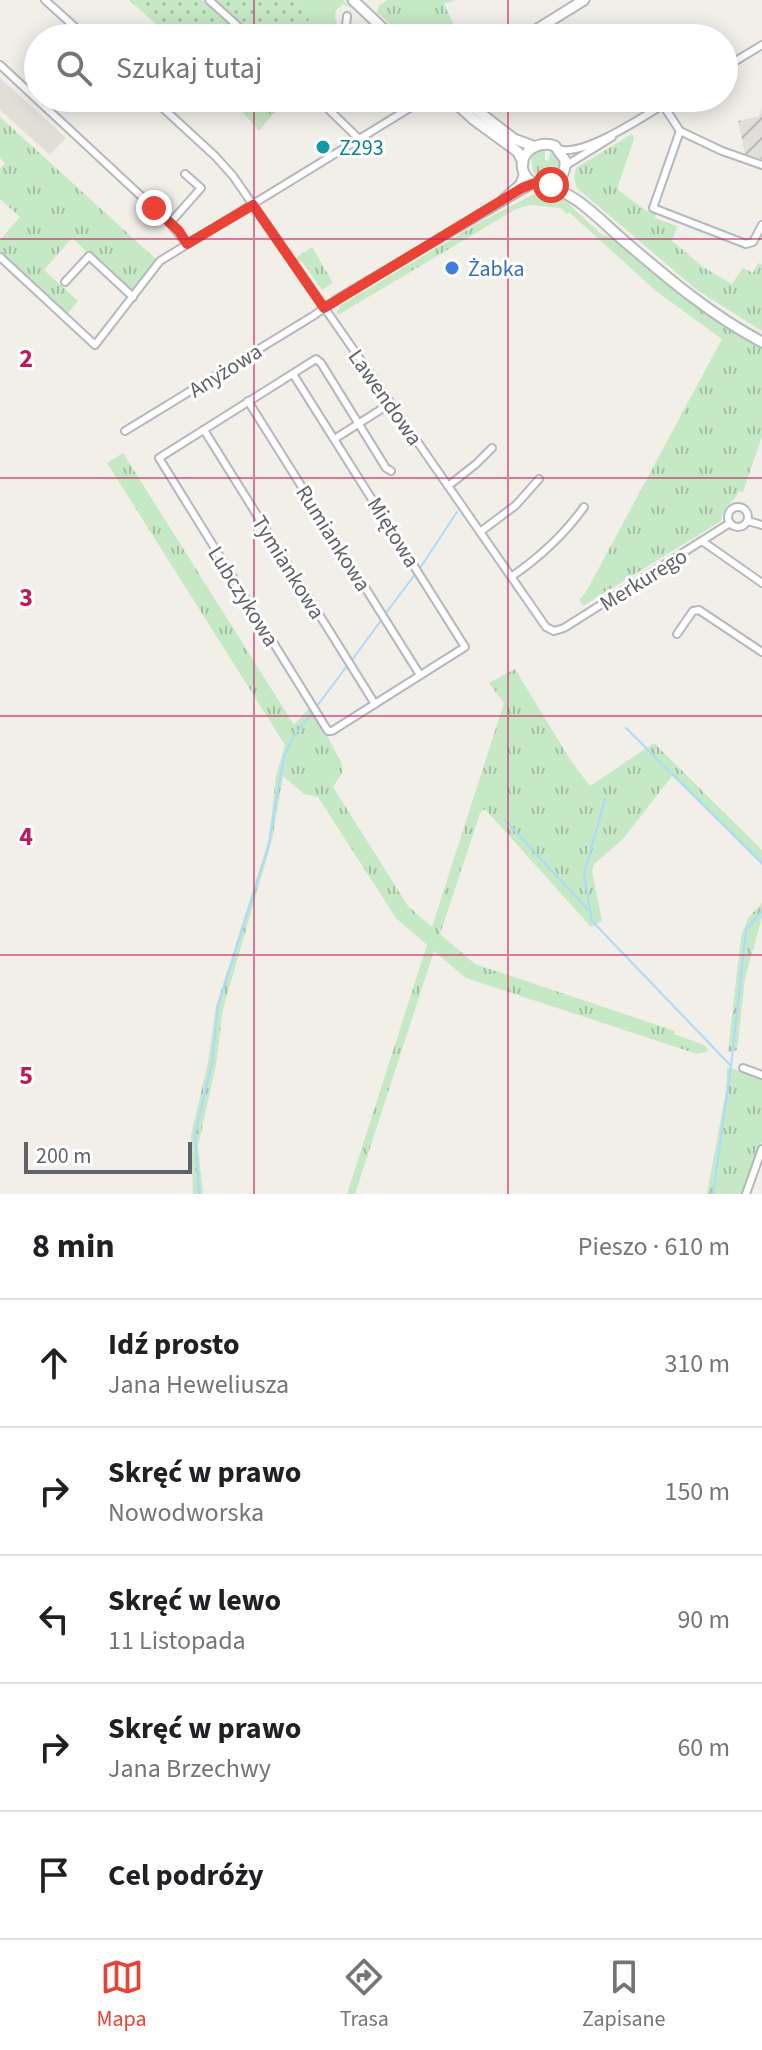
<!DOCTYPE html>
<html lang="pl">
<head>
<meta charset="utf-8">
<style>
  :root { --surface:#fff; --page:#f2f2f2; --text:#202124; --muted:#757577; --line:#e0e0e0; --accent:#ea4335 }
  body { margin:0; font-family:"Source Sans 3",sans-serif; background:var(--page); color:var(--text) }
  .scale { position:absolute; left:24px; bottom:20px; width:168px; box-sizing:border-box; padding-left:8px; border:4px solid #5f6368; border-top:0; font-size:22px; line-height:28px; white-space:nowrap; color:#5f6368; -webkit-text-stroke:6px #fff; paint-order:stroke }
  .stop { position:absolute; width:24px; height:24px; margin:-18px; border:6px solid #ea4335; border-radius:50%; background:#fff }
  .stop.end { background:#ea4335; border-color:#fff; box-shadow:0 2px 8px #0008 }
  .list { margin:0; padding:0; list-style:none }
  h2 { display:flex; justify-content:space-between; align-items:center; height:104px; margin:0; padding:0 32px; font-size:34px }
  h2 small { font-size:26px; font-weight:400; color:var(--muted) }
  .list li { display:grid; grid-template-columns:52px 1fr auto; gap:24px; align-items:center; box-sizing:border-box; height:128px; padding:0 32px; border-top:2px solid var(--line) }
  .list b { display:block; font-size:30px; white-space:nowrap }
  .list p { margin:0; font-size:26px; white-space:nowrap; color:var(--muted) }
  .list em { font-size:26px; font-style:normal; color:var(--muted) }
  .icon { flex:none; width:44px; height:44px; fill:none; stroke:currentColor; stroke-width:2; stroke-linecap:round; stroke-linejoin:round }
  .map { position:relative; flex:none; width:762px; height:1194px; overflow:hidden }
  .search { position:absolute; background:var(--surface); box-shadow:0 4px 20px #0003; left:24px; right:24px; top:24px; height:88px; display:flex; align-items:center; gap:20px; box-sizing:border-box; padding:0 28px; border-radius:44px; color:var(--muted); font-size:30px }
  .sheet { height:744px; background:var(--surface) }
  nav { display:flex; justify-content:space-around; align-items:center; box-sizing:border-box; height:112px; border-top:2px solid var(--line); background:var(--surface); font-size:22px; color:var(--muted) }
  nav a { display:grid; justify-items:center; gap:4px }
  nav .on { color:var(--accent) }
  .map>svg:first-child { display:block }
</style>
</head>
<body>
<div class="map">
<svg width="762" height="1194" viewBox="0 0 762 1194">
  <defs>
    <pattern id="industrial-furrows" width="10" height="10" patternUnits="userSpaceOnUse" patternTransform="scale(2)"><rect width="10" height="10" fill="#e0deda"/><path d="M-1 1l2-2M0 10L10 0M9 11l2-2" fill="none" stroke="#b9b8b5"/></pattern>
    <pattern id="grass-tufts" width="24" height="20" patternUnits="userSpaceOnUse" patternTransform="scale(2)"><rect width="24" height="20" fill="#c5e8c5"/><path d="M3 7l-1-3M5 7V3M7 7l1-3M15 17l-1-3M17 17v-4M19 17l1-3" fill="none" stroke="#a3c0a4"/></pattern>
    <pattern id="garden-dots" width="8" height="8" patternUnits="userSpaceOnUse" patternTransform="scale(2)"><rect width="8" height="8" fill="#c5e8c5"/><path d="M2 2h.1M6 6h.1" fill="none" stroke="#a3c0a4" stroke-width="1.8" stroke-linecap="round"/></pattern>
  </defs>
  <rect width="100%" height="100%" fill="#f1efe8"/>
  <path fill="url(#industrial-furrows)" d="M 762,107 L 762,159 L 745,154 L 738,121 L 759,116 Z"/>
  <path fill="#e1ded6" d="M 0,78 L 66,138 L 50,155 L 0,110 Z"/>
  <g fill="url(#grass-tufts)">
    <path d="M 295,0 L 343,0 L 351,9 L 344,4 L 336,10 L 335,17 L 338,26 L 335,31 L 337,33 L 334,38 L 293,38 L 312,15 Z"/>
    <path d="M 388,0 L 455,0 L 444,4 L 460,38 L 405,38 L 377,12 L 379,5 Z"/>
    <path d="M 246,98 L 286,98 L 259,131 L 239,108 Z"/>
    <path d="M 0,117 L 157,260 L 132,293 L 72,238 L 44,270 L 78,301 L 67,314 L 0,255 L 0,240 L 20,217 L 0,199 L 0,169 L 5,163 L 0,158 Z"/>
    <path d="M 632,134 L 634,139 L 617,189 L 645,210 L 656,214 L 655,218 L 677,226 L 672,241 L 703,267 L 732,284 L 743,268 L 753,273 L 758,263 L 762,265 L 762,331 L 697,290 L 577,188 L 574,178 L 576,168 Z"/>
    <path d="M 545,150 L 545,160 L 548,161 L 551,151 L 560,160 L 558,177 C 536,186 534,176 531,158 L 536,152 Z"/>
    <path d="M 534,194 L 551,196 L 558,200 L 561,197 L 601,234 L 615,239 L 694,305 L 762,347 L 762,436 L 743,492 L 739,491 C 734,504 723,504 721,521 L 583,606 L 579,600 L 586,592 L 722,339 L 656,291 L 569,212 L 567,214 L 561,208 L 530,205 L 516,209 L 338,315 L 337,312 L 341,305 L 482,221 Z"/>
    <path d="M 312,247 L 333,283 L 322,290 L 303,263 L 294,259 Z"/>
    <path d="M 123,453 L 294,725 L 310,707 L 315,713 L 342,764 L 342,773 L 333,787 L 408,906 L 432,927 L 504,703 L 489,683 L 515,669 L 569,758 L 590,786 L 654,743 L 762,850 L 762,865 L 672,776 L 622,840 L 594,864 L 592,872 L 602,921 L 591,927 L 485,809 L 480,813 L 440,934 L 475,964 L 675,1031 L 674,1034 L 704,1045 L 709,1051 L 697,1054 L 466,978 L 434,951 L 355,1194 L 347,1194 L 427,945 L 396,918 L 318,797 L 304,794 L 283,776 L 272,840 L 223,1009 L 216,1064 L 198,1146 L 203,1194 L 193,1194 L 191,1135 L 208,1063 L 216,1006 L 269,839 L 276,776 L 285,745 L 107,463 Z"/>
    <path d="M 762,903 L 762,917 L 745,978 L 737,1050 L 728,1052 L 741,937 L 748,918 Z"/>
    <path d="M 727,1067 L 762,1078 L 762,1141 L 743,1194 L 707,1194 L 726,1091 Z"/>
  </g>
  <g fill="url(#garden-dots)">
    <path d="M 129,0 L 202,0 L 244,38 L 172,38 Z"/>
    <path d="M 213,0 L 295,0 L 313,15 L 293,38 L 254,38 Z"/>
  </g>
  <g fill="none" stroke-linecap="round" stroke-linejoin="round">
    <g stroke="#aadaff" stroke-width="2">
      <path d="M 420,568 L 457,512"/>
      <path d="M 386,613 L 416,573"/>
      <path d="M 352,660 L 382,619"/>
      <path d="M 317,706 L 347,666"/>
      <path d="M 626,728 L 762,863"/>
      <path d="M 605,799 L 584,874 L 592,921 L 731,1066"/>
      <path d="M 505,820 L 588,910"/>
      <path d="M 199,1194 L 195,1134 L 212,1063 L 218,1006 L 268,848 L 284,757 L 292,739 L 313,711"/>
      <path d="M 713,1194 L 731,1066 L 746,930 L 762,911"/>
    </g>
    <g stroke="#b5b8bc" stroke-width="10">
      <g id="street">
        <path d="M 45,0 L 87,38"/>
        <path d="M 209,0 L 251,38"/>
        <path d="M 337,38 L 346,26 L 347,16"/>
        <path d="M 0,65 L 170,223 L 187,244"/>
        <path d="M 724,68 L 762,45"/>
        <path d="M 152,98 L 215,156 L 233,176 L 546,627 L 554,631 L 564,628 L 730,523"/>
        <path d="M 317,98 L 359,139"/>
        <path d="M 663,105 L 680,131 L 722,151 L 762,165"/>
        <path d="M 680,131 L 653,208 L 746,244 L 753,242 L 762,225"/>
        <path d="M 559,149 C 584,158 650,112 674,98"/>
        <path d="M 565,166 L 612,137"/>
        <path d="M 502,199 L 519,184 L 524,172"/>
        <path d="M 170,223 L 201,188 L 185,174"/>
        <path d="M 0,257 L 95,345 L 160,261 L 426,98"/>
        <path d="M 65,282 L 89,256 L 133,297"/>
        <path d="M 293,374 L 465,647 L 332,731 L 328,731 L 159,458 L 316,359 L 321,363 L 386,468 L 391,471"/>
        <path d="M 248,401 L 420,675"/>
        <path d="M 204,430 L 375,704"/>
        <path d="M 125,431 L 313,316 L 340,297 L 535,183"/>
        <path d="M 336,438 L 391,403"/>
        <path d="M 448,486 L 476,464 L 492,448"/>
        <circle cx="738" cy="517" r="10"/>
        <path d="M 748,521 L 762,525"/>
        <path d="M 480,532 L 516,505 L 539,479"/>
        <path d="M 702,541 L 762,583"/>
        <path d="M 511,577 C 540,557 564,535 584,507"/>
        <path d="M 677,634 L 693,611 L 699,610 L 762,652"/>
        <path d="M 743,1068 L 762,1075"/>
        <path d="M 746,1194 L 762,1149"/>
      </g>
    </g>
    <g stroke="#b6babf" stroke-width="13">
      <g id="secondary">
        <path d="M 353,0 L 393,38"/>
        <path d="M 523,38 L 584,0"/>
        <path d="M 450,98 L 473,119 L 518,152 L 523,163"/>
        <path d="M 461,98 L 514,139 L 533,146"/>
        <path d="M 547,186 C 560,182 566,173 565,160 L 555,146 C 535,138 511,159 528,179 C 535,186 542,184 551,186 C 559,189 570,196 578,201 C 596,214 612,231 629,245 C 671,281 713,316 762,342"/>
      </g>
    </g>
    <use href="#street" stroke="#fff" stroke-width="6"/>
    <use href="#secondary" stroke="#fff" stroke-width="9"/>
  </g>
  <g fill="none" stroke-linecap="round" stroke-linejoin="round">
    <path stroke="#ea4335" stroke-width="10" d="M 154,208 L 179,231 L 187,244 L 253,205 L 324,308 L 522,188 L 535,183 L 551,185"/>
  </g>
  <path fill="none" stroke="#c2185b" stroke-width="2" stroke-opacity="0.55" d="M 254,0 L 254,38M 508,0 L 508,38M 254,98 L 254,1194M 508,98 L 508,1194M 0,239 L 762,239M 0,478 L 762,478M 0,716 L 762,716M 0,955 L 762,955"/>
  <circle fill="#0f9aa8" stroke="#fff" stroke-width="3" cx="323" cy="147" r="8"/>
  <circle fill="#3f7fe0" stroke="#fff" stroke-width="3" cx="452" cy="268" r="8"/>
  <g text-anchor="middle" stroke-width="6" stroke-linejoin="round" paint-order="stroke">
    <g font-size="22" fill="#0d838f" stroke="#fff" text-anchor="start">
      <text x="339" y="155">Z293</text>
    </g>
    <g font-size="22" fill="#366cbe" stroke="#fff" text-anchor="start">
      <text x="468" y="276">Żabka</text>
    </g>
    <g font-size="22" fill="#5f6368" stroke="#fff">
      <text transform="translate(225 370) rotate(-32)" y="8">Anyżowa</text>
      <text transform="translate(386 397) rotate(55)" y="8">Lawendowa</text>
      <text transform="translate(394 532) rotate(58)" y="8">Miętowa</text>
      <text transform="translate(334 538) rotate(58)" y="8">Rumiankowa</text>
      <text transform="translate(289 567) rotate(58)" y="8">Tymiankowa</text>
      <text transform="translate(643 579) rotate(-32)" y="8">Merkurego</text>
      <text transform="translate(244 596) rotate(58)" y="8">Lubczykowa</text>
    </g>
  </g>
  <g font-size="26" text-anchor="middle" font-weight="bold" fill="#c2185b" stroke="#fff" stroke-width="6" stroke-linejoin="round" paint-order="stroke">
    <text x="26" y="367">2</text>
    <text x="26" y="606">3</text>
    <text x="26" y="845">4</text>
    <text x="26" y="1084">5</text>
  </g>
</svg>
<div class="scale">200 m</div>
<div class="stop" style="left:551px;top:185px"></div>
<div class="stop end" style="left:154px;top:208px"></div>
<div class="search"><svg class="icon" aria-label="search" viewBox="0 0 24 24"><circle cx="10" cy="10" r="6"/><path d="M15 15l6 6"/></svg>Szukaj tutaj</div>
</div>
<section class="sheet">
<h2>8 min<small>Pieszo · 610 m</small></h2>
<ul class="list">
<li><svg class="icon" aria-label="ahead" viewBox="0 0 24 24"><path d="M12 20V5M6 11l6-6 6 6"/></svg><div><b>Idź prosto</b><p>Jana Heweliusza</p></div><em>310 m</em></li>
<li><svg class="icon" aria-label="right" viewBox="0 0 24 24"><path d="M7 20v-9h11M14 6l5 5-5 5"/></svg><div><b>Skręć w prawo</b><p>Nowodworska</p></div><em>150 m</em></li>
<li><svg class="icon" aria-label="left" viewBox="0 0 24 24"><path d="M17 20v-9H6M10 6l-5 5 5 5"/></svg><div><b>Skręć w lewo</b><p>11 Listopada</p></div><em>90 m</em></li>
<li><svg class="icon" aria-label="right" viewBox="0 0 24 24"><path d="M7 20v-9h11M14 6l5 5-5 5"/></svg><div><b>Skręć w prawo</b><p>Jana Brzechwy</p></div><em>60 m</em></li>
<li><svg class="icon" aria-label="arrive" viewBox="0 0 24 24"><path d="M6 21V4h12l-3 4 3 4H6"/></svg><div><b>Cel podróży</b></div></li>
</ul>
</section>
<nav>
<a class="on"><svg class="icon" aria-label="map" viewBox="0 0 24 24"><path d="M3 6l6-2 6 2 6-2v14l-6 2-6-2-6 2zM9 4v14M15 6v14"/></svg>Mapa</a>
<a><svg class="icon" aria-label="directions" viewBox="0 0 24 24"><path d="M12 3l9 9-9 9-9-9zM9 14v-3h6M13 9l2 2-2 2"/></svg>Trasa</a>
<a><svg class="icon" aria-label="saved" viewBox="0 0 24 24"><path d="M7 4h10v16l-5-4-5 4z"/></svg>Zapisane</a>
</nav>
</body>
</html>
